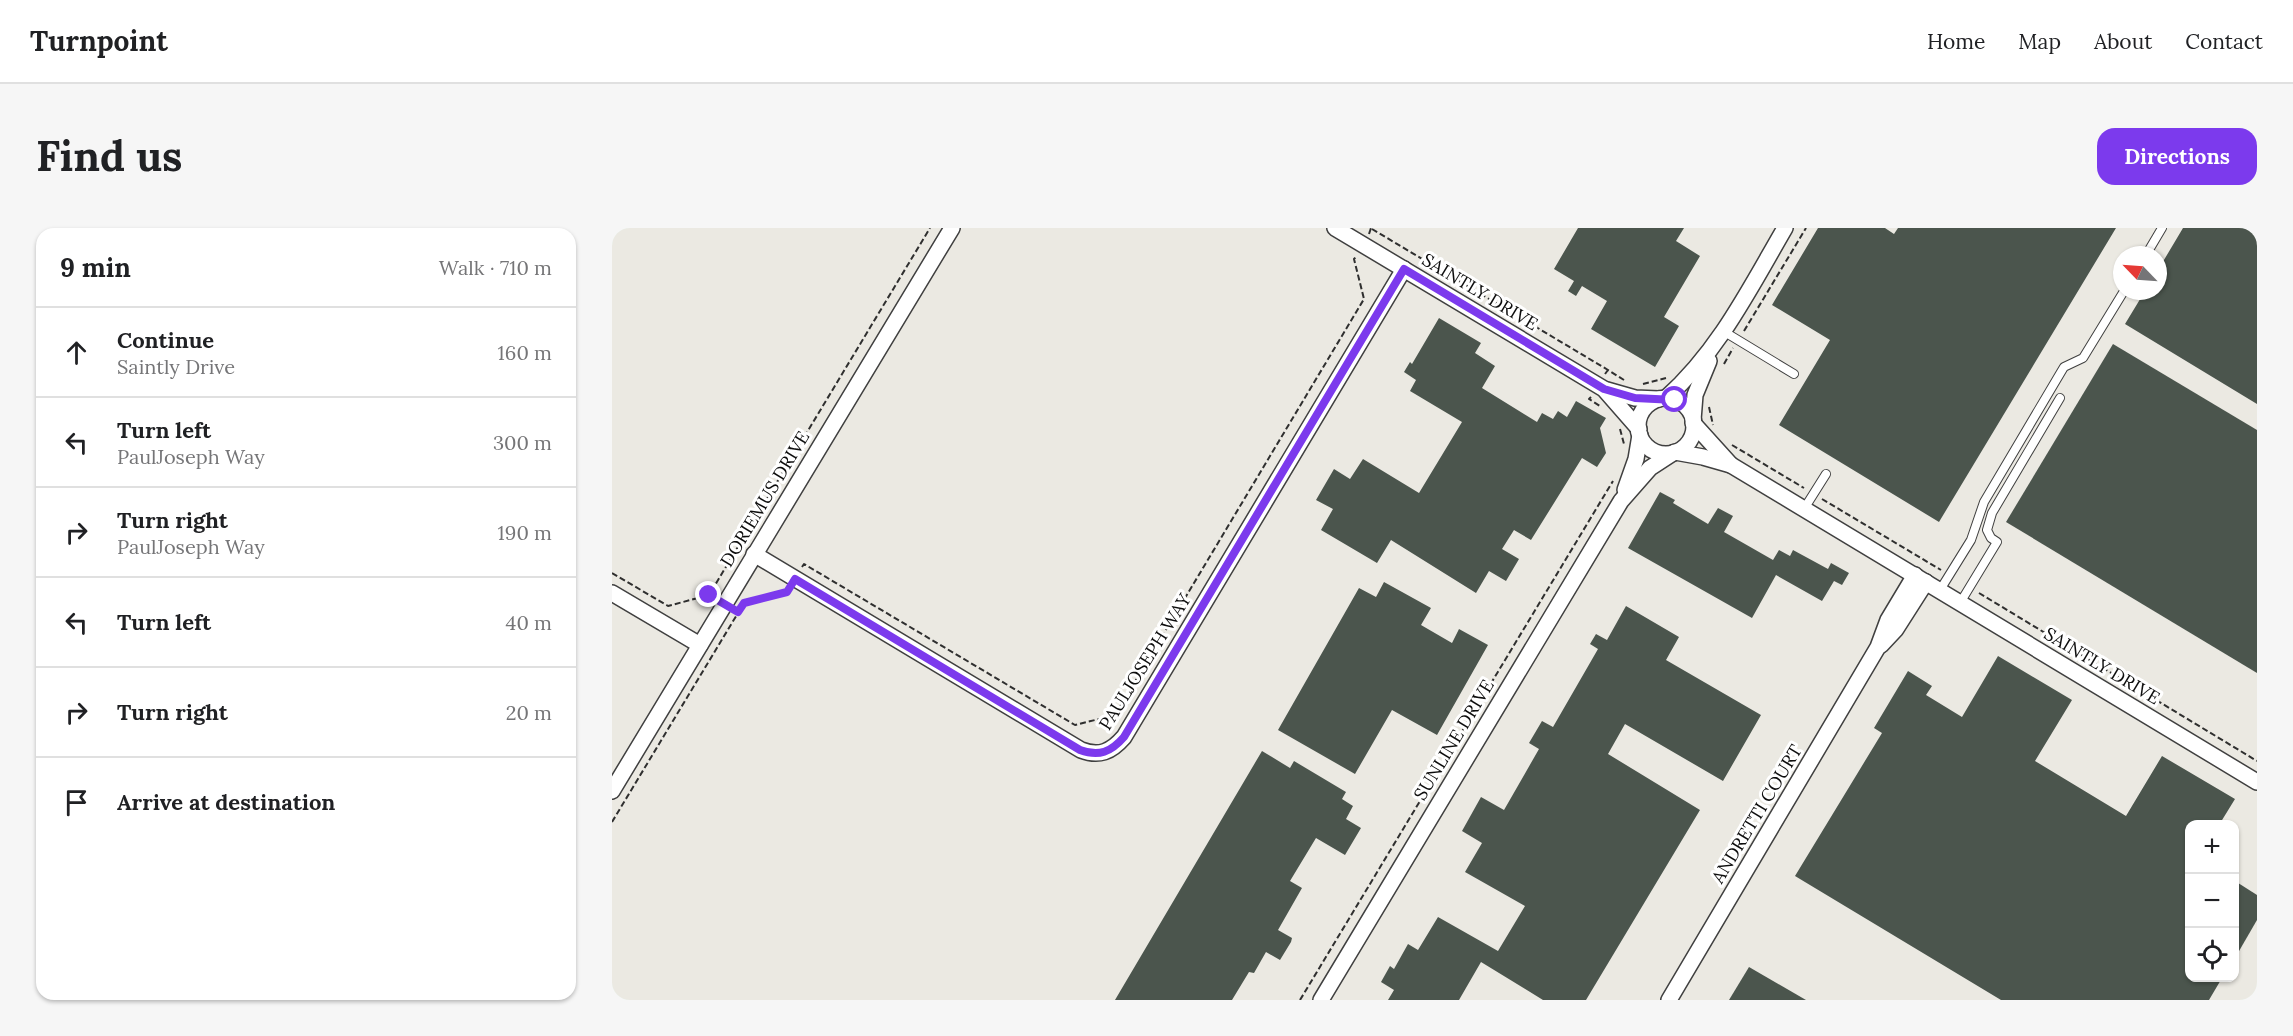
<!DOCTYPE html>
<html lang="en">
<head>
<meta charset="utf-8">
<style>
  :root { --surface:#fff; --page:#f6f6f6; --text:#202124; --muted:#757577; --line:#e0e0e0; --accent:#7c3aed }
  body { margin:0; font-family:Lora,serif; background:var(--page); color:var(--text) }
  .controls { position:absolute; right:18px; bottom:18px; display:grid; overflow:hidden; border-radius:12px; box-shadow:0 2px 4px #0004 }
  .controls button { width:54px; height:54px; display:grid; place-items:center; padding:0; border:0; border-bottom:2px solid var(--line); background:var(--surface); color:var(--text); font:30px sans-serif }
  .compass { position:absolute; left:1501px; top:18px; width:54px; height:54px; border-radius:50%; background:var(--surface); box-shadow:0 2px 4px #0004; rotate:295deg }
  .stop { position:absolute; width:18px; height:18px; margin:-14px; border:4px solid #7c3aed; border-radius:50%; background:#fff }
  .stop.end { background:#7c3aed; border-color:#fff; box-shadow:0 2px 6px #0008 }
  .list { margin:0; padding:0; list-style:none }
  h2 { display:flex; justify-content:space-between; align-items:center; height:78px; margin:0; padding:0 24px; font-size:26px }
  h2 small { font-size:20px; font-weight:400; color:var(--muted) }
  .list li { display:grid; grid-template-columns:39px 1fr auto; gap:18px; align-items:center; box-sizing:border-box; height:90px; padding:0 24px; border-top:2px solid var(--line) }
  .list b { display:block; font-size:22px; white-space:nowrap }
  .list p { margin:0; font-size:20px; white-space:nowrap; color:var(--muted) }
  .list em { font-size:20px; font-style:normal; color:var(--muted) }
  .icon { flex:none; width:33px; height:33px; fill:none; stroke:currentColor; stroke-width:2; stroke-linecap:round; stroke-linejoin:round }
  .map { position:relative; flex:none; width:1645px; height:772px; overflow:hidden; border-radius:18px }
  header { display:flex; align-items:center; gap:36px; box-sizing:border-box; height:84px; padding:0 30px; background:var(--surface); border-bottom:2px solid var(--line) }
  header strong { font-size:28px }
  nav { display:flex; gap:33px; margin-inline-start:auto; font-size:21px }
  .intro { display:flex; align-items:center; justify-content:space-between; box-sizing:border-box; height:144px; padding:0 36px }
  h1 { margin:0; font-size:42px }
  .button { padding:15px 27px; border-radius:18px; background:var(--accent); color:#fff; font-size:21px; font-weight:700 }
  main { display:flex; gap:36px; padding:0 36px }
  aside { flex:1; background:var(--surface); border-radius:18px; box-shadow:0 2px 4px #0004 }
  .map>svg:first-child { display:block }
</style>
</head>
<body>
<header>
<strong>Turnpoint</strong>
<nav><a>Home</a><a>Map</a><a>About</a><a>Contact</a></nav>
</header>
<div class="intro"><h1>Find us</h1><a class="button">Directions</a></div>
<main>
<aside>
<h2>9 min<small>Walk · 710 m</small></h2>
<ul class="list">
<li><svg class="icon" aria-label="ahead" viewBox="0 0 24 24"><path d="M12 20V5M6 11l6-6 6 6"/></svg><div><b>Continue</b><p>Saintly Drive</p></div><em>160 m</em></li>
<li><svg class="icon" aria-label="left" viewBox="0 0 24 24"><path d="M17 20v-9H6M10 6l-5 5 5 5"/></svg><div><b>Turn left</b><p>PaulJoseph Way</p></div><em>300 m</em></li>
<li><svg class="icon" aria-label="right" viewBox="0 0 24 24"><path d="M7 20v-9h11M14 6l5 5-5 5"/></svg><div><b>Turn right</b><p>PaulJoseph Way</p></div><em>190 m</em></li>
<li><svg class="icon" aria-label="left" viewBox="0 0 24 24"><path d="M17 20v-9H6M10 6l-5 5 5 5"/></svg><div><b>Turn left</b></div><em>40 m</em></li>
<li><svg class="icon" aria-label="right" viewBox="0 0 24 24"><path d="M7 20v-9h11M14 6l5 5-5 5"/></svg><div><b>Turn right</b></div><em>20 m</em></li>
<li><svg class="icon" aria-label="arrive" viewBox="0 0 24 24"><path d="M6 21V4h12l-3 4 3 4H6"/></svg><div><b>Arrive at destination</b></div></li>
</ul>
</aside>
<div class="map">
<svg width="1645" height="772" viewBox="0 0 1645 772">
  <rect width="100%" height="100%" fill="#effdf9"/>
  <path fill="#ebe9e2" fill-rule="evenodd" d="M 0,0 L 1645,0 L 1645,772 L 0,772 ZM 1510,27 L 1546,27 L 1546,63 L 1510,63 ZM 1578,596 L 1622,596 L 1622,750 L 1578,750 Z"/>
  <g fill="#4b554d">
    <path d="M 966,0 L 1072,0 L 1064,13 L 1088,28 L 1052,89 L 1067,98 L 1043,139 L 979,101 L 995,73 L 970,58 L 964,68 L 956,63 L 962,53 L 942,41 Z"/>
    <path d="M 1206,0 L 1273,0 L 1282,6 L 1286,0 L 1504,0 L 1327,294 L 1167,197 L 1218,112 L 1160,77 Z"/>
    <path d="M 1571,0 L 1645,0 L 1645,176 L 1513,96 L 1533,63 L 1546,63 L 1546,42 Z"/>
    <path d="M 827,90 L 869,115 L 863,125 L 883,138 L 870,160 L 925,194 L 930,185 L 941,191 L 946,183 L 955,189 L 964,173 L 994,190 L 988,200 L 994,225 L 985,239 L 970,230 L 919,312 L 902,302 L 890,321 L 907,331 L 894,353 L 877,343 L 864,365 L 779,312 L 765,335 L 709,302 L 721,281 L 704,272 L 722,241 L 738,251 L 751,231 L 807,265 L 850,194 L 798,163 L 804,152 L 792,144 L 798,134 L 800,136 Z"/>
    <path d="M 1501,116 L 1645,202 L 1645,445 L 1394,294 Z"/>
    <path d="M 1048,264 L 1063,272 L 1061,275 L 1096,296 L 1106,280 L 1121,288 L 1112,304 L 1161,332 L 1167,322 L 1178,328 L 1181,322 L 1216,341 L 1219,335 L 1237,345 L 1230,357 L 1222,353 L 1210,373 L 1164,347 L 1140,390 L 1016,320 Z"/>
    <path d="M 772,354 L 819,380 L 809,397 L 840,415 L 847,401 L 876,417 L 825,507 L 780,482 L 743,546 L 666,502 L 747,360 L 764,369 Z"/>
    <path d="M 1014,378 L 1067,409 L 1054,432 L 1149,487 L 1111,553 L 1013,496 L 996,526 L 1088,582 L 974,772 L 931,772 L 869,734 L 847,772 L 776,772 L 782,762 L 769,754 L 778,738 L 782,741 L 796,716 L 806,722 L 826,689 L 886,723 L 913,678 L 853,644 L 870,615 L 850,603 L 869,569 L 892,582 L 927,521 L 917,515 L 930,493 L 941,499 L 986,421 L 978,416 L 984,406 L 995,412 Z"/>
    <path d="M 1386,428 L 1460,472 L 1423,533 L 1514,588 L 1550,528 L 1623,571 L 1607,597 L 1578,597 L 1578,750 L 1610,750 L 1597,772 L 1389,772 L 1183,648 L 1270,505 L 1262,500 L 1296,443 L 1320,458 L 1314,467 L 1350,489 Z"/>
    <path d="M 650,523 L 678,540 L 682,533 L 734,564 L 730,571 L 741,578 L 734,591 L 749,600 L 733,627 L 704,610 L 678,653 L 690,660 L 666,702 L 680,710 L 679,714 L 668,732 L 654,724 L 642,745 L 637,744 L 620,772 L 503,772 Z"/>
    <path d="M 1623,653 L 1645,667 L 1645,692 L 1623,730 Z"/>
    <path d="M 1137,739 L 1194,772 L 1117,772 Z"/>
  </g>
  <g fill="none" stroke-linecap="round" stroke-linejoin="round">
    <g stroke="#404040" stroke-width="10">
      <g id="lane">
        <path d="M 1534,27 L 1550,0"/>
        <path d="M 1111,103 L 1182,146"/>
        <path d="M 1192,281 L 1214,246"/>
        <path d="M 1328,362 L 1359,312 L 1372,274 L 1449,144 L 1452,139 L 1471,130 L 1512,63"/>
        <path d="M 1348,375 L 1385,314 L 1379,310 L 1375,302 L 1380,285 L 1448,170"/>
      </g>
    </g>
    <g stroke="#404040" stroke-width="18">
      <g id="street">
        <path d="M 723,0 L 992,161 L 1027,201"/>
        <path d="M 995,162 L 1023,170 L 1047,171"/>
        <path d="M 1054,170 C 1107,123 1138,60 1173,0"/>
        <circle cx="1054" cy="198" r="28"/>
        <path d="M 1081,192 L 1083,167 L 1097,133"/>
        <path d="M 1081,195 L 1119,237 L 1645,554"/>
        <path d="M 1063,224 L 1091,229 L 1119,237"/>
        <path d="M 1013,262 L 1024,231 L 1028,207"/>
        <path d="M 142,326 L 469,522 C 487,529 499,524 512,509 L 792,41"/>
        <path d="M 0,365 L 88,417"/>
        <path d="M 1269,417 L 1284,401 L 1314,354"/>
        <path d="M 0,563 L 340,0"/>
        <path d="M 709,772 L 1009,273 L 1038,240 L 1061,225"/>
        <path d="M 1057,772 L 1266,419 L 1276,392 L 1303,347"/>
      </g>
    </g>
    <g stroke="#2f2f2f" stroke-width="2" stroke-dasharray="6 3" stroke-linecap="butt">
      <path d="M 760,1 L 996,142"/>
      <path d="M 757,6 L 759,0"/>
      <path d="M 1132,103 L 1194,0"/>
      <path d="M 1112,136 L 1121,120"/>
      <path d="M 993,146 L 996,142 L 1012,152"/>
      <path d="M 1031,156 L 1054,150"/>
      <path d="M 979,169 L 977,171 L 988,178"/>
      <path d="M 1097,179 L 1101,197"/>
      <path d="M 1008,201 L 1012,216"/>
      <path d="M 1120,217 L 1192,260"/>
      <path d="M 1210,271 L 1329,342"/>
      <path d="M 190,339 L 192,336 L 463,497 L 503,487 L 752,71 L 742,31 L 744,29"/>
      <path d="M 0,345 L 56,378 L 97,367"/>
      <path d="M 1367,365 L 1645,533"/>
      <path d="M 101,369 L 97,367 L 318,0"/>
      <path d="M 0,594 L 132,375 L 175,365 L 177,362"/>
      <path d="M 688,772 L 1001,253"/>
    </g>
    <use href="#lane" stroke="#fff" stroke-width="8"/>
    <use href="#street" stroke="#fff" stroke-width="15"/>
  </g>
  <g fill="none" stroke-linecap="round" stroke-linejoin="round">
    <path stroke="#7c3aed" stroke-width="8" d="M 97,367 L 126,384 L 132,375 L 175,364 L 183,351 L 468,522 C 487,529 499,524 512,509 L 792,41 L 992,161 L 1023,170 L 1063,172"/>
  </g>
  <g text-anchor="middle" stroke-width="6" stroke-linejoin="round" paint-order="stroke">
    <g font-size="18" fill="#0d0d0d" stroke="#fff">
      <text transform="translate(868 64) rotate(31)" y="6">SAINTLY DRIVE</text>
      <text transform="translate(153 271) rotate(-59)" y="6">DORIEMUS DRIVE</text>
      <text transform="translate(533 434) rotate(-58)" y="6">PAULJOSEPH WAY</text>
      <text transform="translate(1490 438) rotate(31)" y="6">SAINTLY DRIVE</text>
      <text transform="translate(842 512) rotate(-59)" y="6">SUNLINE DRIVE</text>
      <text transform="translate(1145 586) rotate(-59)" y="6">ANDRETTI COURT</text>
    </g>
  </g>
</svg>
<div class="controls">
<button>+</button>
<button>−</button>
<button><svg class="icon" aria-label="locate" viewBox="0 0 24 24"><circle cx="12" cy="12" r="6"/><path d="M12 2v4M12 18v4M2 12h4M18 12h4"/></svg></button>
</div>
<svg class="compass" viewBox="-18 -18 36 36"><path d="M0-13l5 13h-10z" fill="#e53935"/><path d="M0 13l5-13h-10z" fill="#757577"/></svg>
<div class="stop" style="left:1063px;top:172px"></div>
<div class="stop end" style="left:97px;top:367px"></div>
</div>
</main>
</body>
</html>
